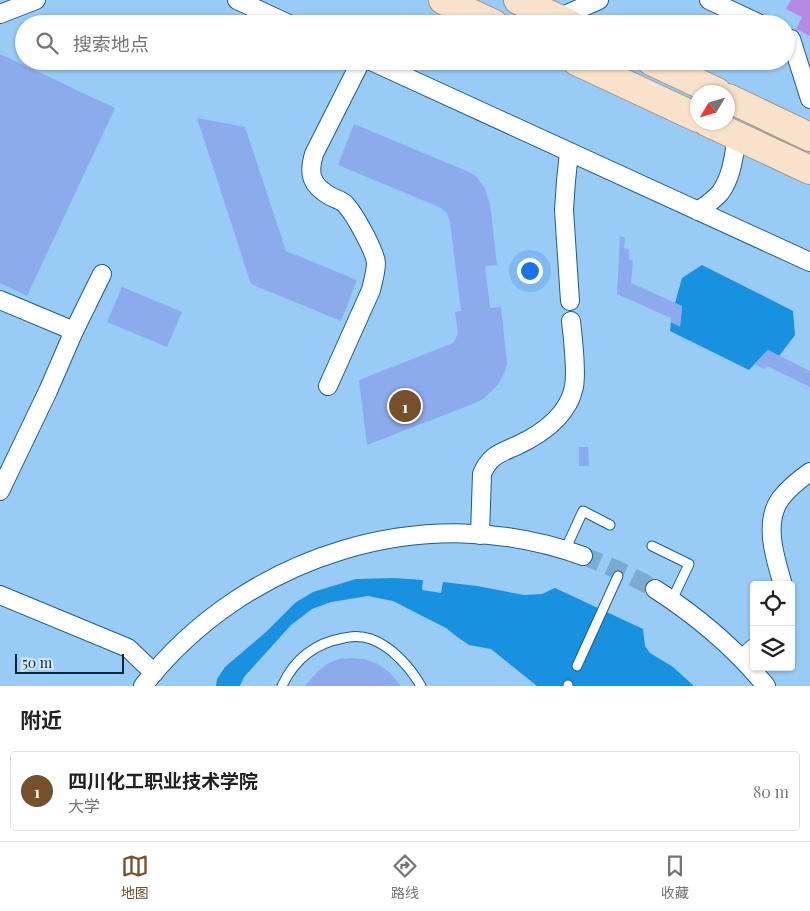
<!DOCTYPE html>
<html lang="zh">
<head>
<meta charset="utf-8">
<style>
  :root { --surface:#fff; --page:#f2f2f2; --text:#222; --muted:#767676; --line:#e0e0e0; --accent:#75502b }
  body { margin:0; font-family:"Playfair Display","Noto Sans SC",serif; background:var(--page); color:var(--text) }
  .controls { position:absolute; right:15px; bottom:15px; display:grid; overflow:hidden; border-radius:5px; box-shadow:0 1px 4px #0004 }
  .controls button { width:45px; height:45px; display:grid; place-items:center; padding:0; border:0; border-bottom:1px solid var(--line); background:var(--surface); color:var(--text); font:25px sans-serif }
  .compass { position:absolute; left:690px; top:85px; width:45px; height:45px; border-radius:50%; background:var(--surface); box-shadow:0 1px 4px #0004; rotate:232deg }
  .scale { position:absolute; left:15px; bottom:12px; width:109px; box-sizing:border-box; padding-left:5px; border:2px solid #0a253a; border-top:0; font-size:14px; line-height:18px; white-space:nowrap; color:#0a253a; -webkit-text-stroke:4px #d5e8f9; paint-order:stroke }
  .you { position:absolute; left:529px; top:270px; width:18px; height:18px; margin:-12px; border:4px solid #fff; border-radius:50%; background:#1a73e8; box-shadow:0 0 0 8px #1a73e833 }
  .badge { display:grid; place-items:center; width:32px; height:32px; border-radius:50%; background:var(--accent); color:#fff; font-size:16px; font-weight:700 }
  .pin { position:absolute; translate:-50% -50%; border:2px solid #fff; box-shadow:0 1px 5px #0006 }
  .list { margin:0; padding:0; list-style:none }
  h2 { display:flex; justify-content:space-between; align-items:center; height:65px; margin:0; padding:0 20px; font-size:21px }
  h2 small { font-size:16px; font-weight:400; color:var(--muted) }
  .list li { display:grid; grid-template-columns:32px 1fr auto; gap:15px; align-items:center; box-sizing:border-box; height:80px; margin:0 10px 10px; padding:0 10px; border:1px solid var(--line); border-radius:5px }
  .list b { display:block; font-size:19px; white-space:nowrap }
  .list p { margin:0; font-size:16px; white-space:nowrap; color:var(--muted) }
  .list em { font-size:16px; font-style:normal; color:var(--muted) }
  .icon { flex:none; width:28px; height:28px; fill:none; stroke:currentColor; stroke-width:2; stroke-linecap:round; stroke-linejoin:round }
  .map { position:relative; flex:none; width:810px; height:686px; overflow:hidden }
  .search { position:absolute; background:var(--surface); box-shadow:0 1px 4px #0004; left:15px; right:15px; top:15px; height:55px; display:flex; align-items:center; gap:12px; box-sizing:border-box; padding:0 18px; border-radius:28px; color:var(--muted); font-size:19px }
  .sheet { height:155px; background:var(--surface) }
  nav { display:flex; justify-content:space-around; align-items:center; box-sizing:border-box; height:70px; border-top:1px solid var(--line); background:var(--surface); font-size:14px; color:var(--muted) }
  nav a { display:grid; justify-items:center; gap:2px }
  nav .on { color:var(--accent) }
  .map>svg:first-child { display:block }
</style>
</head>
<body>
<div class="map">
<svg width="810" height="686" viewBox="0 0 810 686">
  <rect width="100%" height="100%" fill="#98cbf6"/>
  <path fill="#b48ae5" d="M 791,0 L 810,0 L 810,36 L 796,29 L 802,17 L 786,9 Z"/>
  <g fill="#1791e0">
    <path d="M 702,265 L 793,311 L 795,335 L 779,356 L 768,350 L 749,370 L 670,331 L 671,322 L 680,326 L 682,307 L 675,303 L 682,278 Z"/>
    <path d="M 394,578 L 423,580 L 422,590 L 441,593 L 443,582 L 477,586 L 524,595 L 542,594 L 555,588 L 643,629 L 645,646 L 650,653 L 673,667 L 694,686 L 537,686 L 491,649 L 469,645 L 456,636 L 446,628 L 393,601 L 368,596 L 331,602 L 312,609 L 291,625 L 244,677 L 240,686 L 216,686 L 217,679 L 225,667 L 266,632 L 295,603 L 313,592 L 356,579 Z"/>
  </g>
  <g fill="#8babed">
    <path d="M 0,54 L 115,108 L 27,296 L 0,283 Z"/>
    <path d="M 179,61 L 203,61 L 203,62 L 181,68 Z"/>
    <path d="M 197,118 L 245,127 L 286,251 L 357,280 L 341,321 L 251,284 Z"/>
    <path d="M 354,124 L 469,172 L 476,176 L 485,189 L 490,204 L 497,265 L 485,266 L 490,308 L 501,307 L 507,364 L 505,371 L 498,385 L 483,399 L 475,403 L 367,445 L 359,380 L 453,343 L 455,340 L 458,333 L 455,312 L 461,311 L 450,222 L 447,213 L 439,207 L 338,165 Z"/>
    <path d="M 620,236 L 625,238 L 624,248 L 629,250 L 629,259 L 633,261 L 631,283 L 682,306 L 680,327 L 671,322 L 671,318 L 617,294 Z"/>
    <path d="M 122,287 L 182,312 L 167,347 L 107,322 Z"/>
    <path d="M 768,350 L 810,371 L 810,387 L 767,366 L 764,369 L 754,364 Z"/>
    <path d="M 579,447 L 588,447 L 589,466 L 579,466 Z"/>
    <path d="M 351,658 L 364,659 L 376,663 L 389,672 L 401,686 L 305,686 L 319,670 L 329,663 L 339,659 Z"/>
  </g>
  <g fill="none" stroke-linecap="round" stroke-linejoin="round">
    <path stroke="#7caad0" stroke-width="18" stroke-dasharray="18 9" stroke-linecap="butt" d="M 583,556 C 608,565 632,576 655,589"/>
    <g stroke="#1b5e8f" stroke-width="11">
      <g id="service">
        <path d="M 652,546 L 689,564 L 672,600"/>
        <path d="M 565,550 L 583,511 L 610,525"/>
        <path d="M 577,666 L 618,576"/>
        <path d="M 282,686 C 294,660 315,643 344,638 C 352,636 362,636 371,639 C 391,646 410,667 421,686"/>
        <path d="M 568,686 L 568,685"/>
      </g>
    </g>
    <g stroke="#1b5e8f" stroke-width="20">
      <g id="minor">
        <path d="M 237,0 L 289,24"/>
        <path d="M 709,0 L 760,24"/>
        <path d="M 0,14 L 36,0"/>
        <path d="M 558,18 L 599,0"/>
        <path d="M 791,39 L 810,99"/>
        <path d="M 371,61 L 810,262"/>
        <path d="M 569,152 L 566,181 L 564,210 L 570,301"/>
        <path d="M 698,211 C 705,206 714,200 720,193 C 732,177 734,155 737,136"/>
        <path d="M 0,300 L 74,331"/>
        <path d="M 328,386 L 371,290 C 373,281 376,272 376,263 C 375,251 355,215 346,205 C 342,200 335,199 330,196 C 311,185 308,174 314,154 L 361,61"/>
        <path d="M 0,491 L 48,391 L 74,331 L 102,274"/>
        <path d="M 480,535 L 482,474 C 489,456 500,453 516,446 C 542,434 568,416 574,387 C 577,369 573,340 571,321"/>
        <path d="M 783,585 C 775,558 763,522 781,498 C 789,488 800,479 810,472"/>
        <path d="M 655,589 C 697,616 734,647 766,686"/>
        <path d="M 0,595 L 128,648 L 154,673"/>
        <path d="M 742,659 L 754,648"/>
        <path d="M 143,686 C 245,555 426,498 583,556"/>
      </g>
    </g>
    <g stroke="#a39382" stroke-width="30">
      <g id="primary">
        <path d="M 443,0 L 494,24"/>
        <path d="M 518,0 L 570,24"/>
        <path d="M 576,61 L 698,118"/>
        <path d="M 651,61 L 717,92"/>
        <path d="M 728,98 L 810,137"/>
        <path d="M 707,122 L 810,170"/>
      </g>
    </g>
    <use href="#service" stroke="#fff" stroke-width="9"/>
    <use href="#minor" stroke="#fff" stroke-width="18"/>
    <use href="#primary" stroke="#f9e2cb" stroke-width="28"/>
  </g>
</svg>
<div class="controls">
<button><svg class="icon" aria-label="locate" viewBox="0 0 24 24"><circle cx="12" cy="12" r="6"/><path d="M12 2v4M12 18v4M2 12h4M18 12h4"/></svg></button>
<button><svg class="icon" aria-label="layers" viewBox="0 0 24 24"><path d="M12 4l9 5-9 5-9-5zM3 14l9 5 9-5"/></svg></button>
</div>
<svg class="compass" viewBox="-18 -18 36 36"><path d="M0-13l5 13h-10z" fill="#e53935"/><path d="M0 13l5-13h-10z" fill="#767676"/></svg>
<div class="scale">50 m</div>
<div class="you"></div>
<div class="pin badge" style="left:405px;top:406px">1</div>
<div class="search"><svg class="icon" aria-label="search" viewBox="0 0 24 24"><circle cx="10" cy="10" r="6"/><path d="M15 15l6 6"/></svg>搜索地点</div>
</div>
<section class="sheet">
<h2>附近<small></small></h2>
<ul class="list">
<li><span class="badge">1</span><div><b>四川化工职业技术学院</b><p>大学</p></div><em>80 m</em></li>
</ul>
</section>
<nav>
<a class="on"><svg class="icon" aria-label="map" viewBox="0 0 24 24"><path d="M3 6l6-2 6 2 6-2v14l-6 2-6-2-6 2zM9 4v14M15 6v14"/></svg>地图</a>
<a><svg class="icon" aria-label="directions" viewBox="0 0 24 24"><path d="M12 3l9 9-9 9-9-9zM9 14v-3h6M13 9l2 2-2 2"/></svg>路线</a>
<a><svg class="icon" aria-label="saved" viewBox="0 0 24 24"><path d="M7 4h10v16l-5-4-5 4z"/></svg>收藏</a>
</nav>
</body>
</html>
